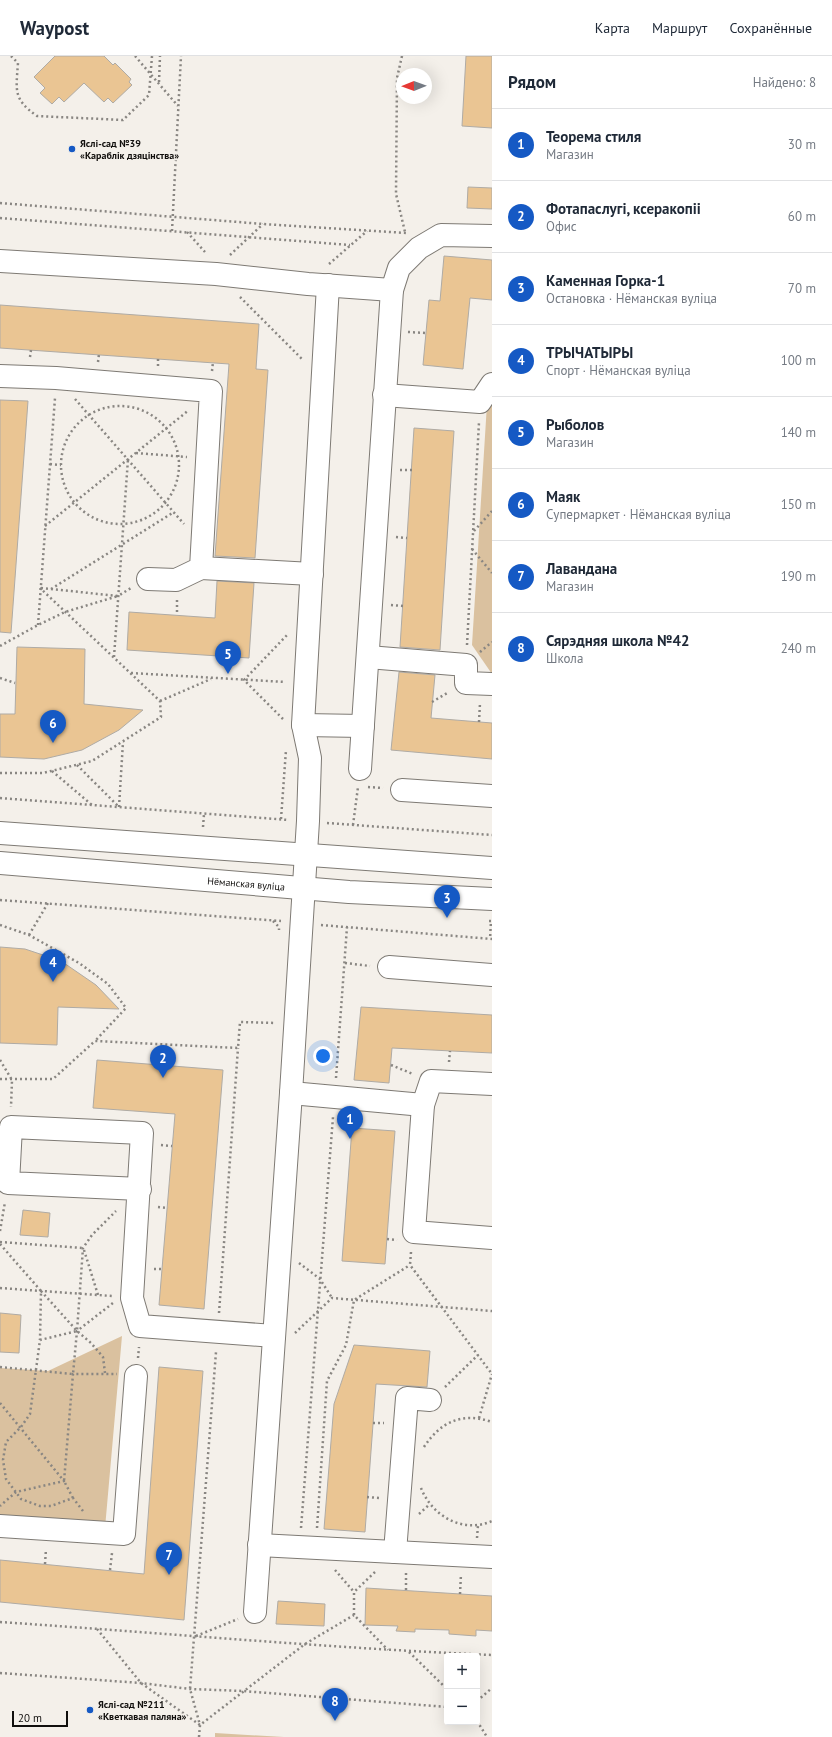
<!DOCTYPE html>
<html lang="ru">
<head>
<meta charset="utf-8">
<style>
  :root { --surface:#fff; --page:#f2f2f3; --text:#1f2937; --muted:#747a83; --line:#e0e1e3; --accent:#1559c4 }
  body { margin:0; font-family:"PT Sans",sans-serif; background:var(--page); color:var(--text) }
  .controls { position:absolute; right:12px; bottom:12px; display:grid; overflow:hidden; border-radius:4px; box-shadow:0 4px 16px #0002 }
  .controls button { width:36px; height:36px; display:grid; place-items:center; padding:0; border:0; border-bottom:1px solid var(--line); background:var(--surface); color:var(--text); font:20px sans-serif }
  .compass { position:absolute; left:396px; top:12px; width:36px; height:36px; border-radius:50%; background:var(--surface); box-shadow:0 4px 16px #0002; rotate:269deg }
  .scale { position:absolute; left:12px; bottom:10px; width:56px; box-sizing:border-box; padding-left:4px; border:2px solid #110f0d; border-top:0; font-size:11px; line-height:14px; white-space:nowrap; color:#110f0d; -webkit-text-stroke:3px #f4f0ea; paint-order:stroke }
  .you { position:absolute; left:323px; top:1000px; width:14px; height:14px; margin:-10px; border:3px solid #fff; border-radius:50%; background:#1a73e8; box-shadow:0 0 0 6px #1a73e833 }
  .badge { display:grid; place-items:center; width:26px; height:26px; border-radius:50%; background:var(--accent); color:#fff; font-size:13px; font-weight:700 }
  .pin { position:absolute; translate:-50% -33px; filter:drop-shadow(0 1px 2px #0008) }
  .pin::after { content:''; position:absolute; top:21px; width:14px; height:12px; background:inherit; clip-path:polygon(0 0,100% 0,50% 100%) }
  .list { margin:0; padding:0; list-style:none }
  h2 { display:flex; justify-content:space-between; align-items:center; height:52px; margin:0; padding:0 16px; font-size:17px }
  h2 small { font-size:13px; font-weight:400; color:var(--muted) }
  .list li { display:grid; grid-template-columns:26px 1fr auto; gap:12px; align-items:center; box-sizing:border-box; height:72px; padding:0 16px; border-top:1px solid var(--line) }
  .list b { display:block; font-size:15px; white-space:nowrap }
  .list p { margin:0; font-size:13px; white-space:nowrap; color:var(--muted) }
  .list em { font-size:13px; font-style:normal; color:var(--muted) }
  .map { position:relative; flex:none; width:492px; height:1681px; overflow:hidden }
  header { display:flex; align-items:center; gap:24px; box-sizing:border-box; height:56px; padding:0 20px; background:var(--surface); border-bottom:1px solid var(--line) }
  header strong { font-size:19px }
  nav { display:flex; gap:22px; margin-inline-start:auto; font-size:14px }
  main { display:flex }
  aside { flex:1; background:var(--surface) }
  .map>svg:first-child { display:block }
</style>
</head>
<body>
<header>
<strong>Waypost</strong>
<nav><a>Карта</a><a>Маршрут</a><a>Сохранённые</a></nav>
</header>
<main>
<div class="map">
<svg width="492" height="1681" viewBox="0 0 492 1681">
  <rect width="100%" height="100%" fill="#f4f0ea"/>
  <g fill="#dac19f">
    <path d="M 492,341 L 492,618 L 472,589 L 487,348 Z"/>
    <path d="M 122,1280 L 105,1472 L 0,1465 L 0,1312 L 48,1315 Z"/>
    <path d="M 215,1677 L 284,1681 L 215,1681 Z"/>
  </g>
  <g fill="#eac593" stroke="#afaba5">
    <path d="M 55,0 L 104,0 L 113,9 L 115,7 L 131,23 L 129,26 L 132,29 L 113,47 L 108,42 L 104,46 L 84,27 L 64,46 L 59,41 L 52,48 L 40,37 L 45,32 L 34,21 Z"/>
    <path d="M 466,0 L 492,0 L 492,72 L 462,70 Z"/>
    <path d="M 468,131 L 492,132 L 492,153 L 467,152 Z"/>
    <path d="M 444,200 L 492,204 L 492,244 L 470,242 L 463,313 L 423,309 L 429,244 L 440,245 Z"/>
    <path d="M 0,249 L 259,268 L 256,313 L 268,314 L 255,502 L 215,500 L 229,308 L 0,292 Z"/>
    <path d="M 0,344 L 28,345 L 11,577 L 0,576 Z"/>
    <path d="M 414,372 L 454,375 L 440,594 L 400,591 Z"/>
    <path d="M 217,525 L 254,527 L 249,602 L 127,594 L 129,556 L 215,562 Z"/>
    <path d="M 17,591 L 85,593 L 84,648 L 143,654 L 119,674 L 82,694 L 44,703 L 0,701 L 0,658 L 15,658 Z"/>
    <path d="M 399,616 L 435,619 L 431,662 L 492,667 L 492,703 L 391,694 Z"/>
    <path d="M 0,891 L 25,893 L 61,905 L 96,929 L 119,953 L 58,951 L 57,989 L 0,987 Z"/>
    <path d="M 361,951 L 492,959 L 492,997 L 392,992 L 389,1027 L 354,1024 Z"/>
    <path d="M 97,1004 L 223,1014 L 204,1253 L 159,1249 L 175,1058 L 93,1052 Z"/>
    <path d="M 352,1072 L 395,1075 L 385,1208 L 342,1205 Z"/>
    <path d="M 23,1154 L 50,1157 L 48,1181 L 20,1179 Z"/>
    <path d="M 0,1257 L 21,1259 L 19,1297 L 0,1296 Z"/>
    <path d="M 354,1289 L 430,1295 L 427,1331 L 376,1328 L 365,1476 L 324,1473 L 334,1348 Z"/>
    <path d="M 159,1311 L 203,1315 L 184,1564 L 0,1546 L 0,1504 L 144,1518 Z"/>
    <path d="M 366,1532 L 492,1540 L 492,1575 L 476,1574 L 476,1580 L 449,1578 L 449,1574 L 415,1573 L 415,1576 L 396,1575 L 398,1570 L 365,1569 Z"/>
    <path d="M 278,1545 L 325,1548 L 324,1570 L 276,1568 Z"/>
  </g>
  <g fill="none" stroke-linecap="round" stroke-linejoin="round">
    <g stroke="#7e7a74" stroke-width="24">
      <g id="minor">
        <path d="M 0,205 L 216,218 L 308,228 L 392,234"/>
        <path d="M 0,320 L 56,322 L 211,335 L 201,512 L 176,524 L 148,523"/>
        <path d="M 384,339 L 480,346 L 492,328"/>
        <path d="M 201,512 L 312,518"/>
        <path d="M 368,601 L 466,609 L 466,627 L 492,628"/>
        <path d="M 303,669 L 363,670"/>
        <path d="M 360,713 L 392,234 L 399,212 L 419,192 L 441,179 L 492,180"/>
        <path d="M 402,734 L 492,740"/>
        <path d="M 389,911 L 492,919"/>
        <path d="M 492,1028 L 431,1025 L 423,1049 L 414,1176 L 492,1182"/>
        <path d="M 291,1037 L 423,1049"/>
        <path d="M 140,1133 L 8,1127 L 11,1071 L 142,1077 L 132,1242 L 140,1270 L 274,1280"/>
        <path d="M 0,1470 L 124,1478 L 136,1320"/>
        <path d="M 259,1489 L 492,1501"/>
        <path d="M 395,1496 L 407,1342 L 430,1344"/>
        <path d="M 255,1556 L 291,1037 L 308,765 L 310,702 L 303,669 L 328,229"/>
      </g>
    </g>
    <g stroke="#7e7a74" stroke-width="24">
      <g id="major">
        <path d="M 0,777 L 492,812"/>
        <path id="s1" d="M 0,807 L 349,836 L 492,843"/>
      </g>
    </g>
    <g stroke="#898682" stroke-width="2.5" stroke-dasharray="2 3" stroke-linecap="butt">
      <path d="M 11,0 L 18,7 C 16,35 13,43 37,60 L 123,64 L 149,39 L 152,0"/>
      <path d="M 135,0 L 178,50"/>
      <path d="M 402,0 L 397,22 L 396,138 L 405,176"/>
      <path d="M 159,26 L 160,0"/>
      <path d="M 0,147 L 263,168 L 406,177"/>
      <path d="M 0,162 L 350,189"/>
      <path d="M 172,175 L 181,0"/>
      <path d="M 187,176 L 205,196"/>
      <path d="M 230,199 L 263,168"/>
      <path d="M 329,208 L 367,175"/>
      <path d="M 240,241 L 303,304"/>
      <path d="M 408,276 L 426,277"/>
      <path d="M 30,301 L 31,294"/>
      <path d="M 98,306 L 99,298"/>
      <path d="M 158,310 L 158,303"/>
      <path d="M 212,315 L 213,306"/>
      <path d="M 75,343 L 184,468"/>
      <circle cx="120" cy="409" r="59"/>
      <path d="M 136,397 L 187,401"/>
      <path d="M 50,408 L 61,409"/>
      <path d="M 400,414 L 412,414"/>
      <path d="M 45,470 L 189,354"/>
      <path d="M 474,475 L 492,455"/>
      <path d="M 396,481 L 407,482"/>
      <path d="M 472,493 L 492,517"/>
      <path d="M 41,532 L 118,540 L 131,532"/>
      <path d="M 51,533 L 174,456"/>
      <path d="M 177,544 L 177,559"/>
      <path d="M 391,549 L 403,550"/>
      <path d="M 38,569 L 55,342"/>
      <path d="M 467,589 L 479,366"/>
      <path d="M 0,590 L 38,569 L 65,556 L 118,540"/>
      <path d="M 480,596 L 492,586"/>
      <path d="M 114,601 L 128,403"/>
      <path d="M 131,617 L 285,626"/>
      <path d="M 0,622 L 15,627"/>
      <path d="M 160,645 L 211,623"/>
      <path d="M 432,646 L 449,636"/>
      <path d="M 283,663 L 244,624 L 288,578"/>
      <path d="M 479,666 L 480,647"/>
      <path d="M 77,709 L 119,751"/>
      <path d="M 52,715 L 92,749"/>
      <path d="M 0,717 L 43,717 L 92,705 L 161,661 L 160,645 L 40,532"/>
      <path d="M 368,731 L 383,732"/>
      <path d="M 0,742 L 289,764"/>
      <path d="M 119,751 L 123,686"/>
      <path d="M 281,763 L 286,694"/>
      <path d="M 327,767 L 492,779"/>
      <path d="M 353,769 L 358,731"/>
      <path d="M 203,771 L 204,758"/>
      <path d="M 0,844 L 281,865"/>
      <path d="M 273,865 L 279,871 L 279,874"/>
      <path d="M 489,865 L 491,865 L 490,883"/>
      <path d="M 0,869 L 29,879 L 79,907 L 108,928 L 126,952 L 95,985"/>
      <path d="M 321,869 L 492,883"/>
      <path d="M 29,879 L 48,847"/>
      <path d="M 345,907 L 370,910"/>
      <path d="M 0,1004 L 12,1024 L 11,1051"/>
      <path d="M 449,1006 L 450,995"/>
      <path d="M 391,1009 L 413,1018"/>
      <path d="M 336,1022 L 347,871"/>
      <path d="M 0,1023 L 53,1023 L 95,985 L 238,992 L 240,966 L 276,967"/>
      <path d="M 161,1089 L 172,1090"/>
      <path d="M 158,1151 L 168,1152"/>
      <path d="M 0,1175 L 5,1146"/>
      <path d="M 387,1183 L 397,1184"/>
      <path d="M 0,1186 L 83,1192"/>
      <path d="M 0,1188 L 41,1235 L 40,1284"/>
      <path d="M 84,1194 L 98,1239"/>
      <path d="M 411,1196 L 410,1209 L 492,1318"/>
      <path d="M 299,1207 L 320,1223 L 332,1242"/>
      <path d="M 154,1213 L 162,1213"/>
      <path d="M 0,1232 L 112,1240"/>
      <path d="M 41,1235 L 77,1275 L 91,1287 L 103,1301 L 105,1317"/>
      <path d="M 219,1257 L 238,992"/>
      <path d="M 295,1277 L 332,1242 L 492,1255"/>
      <path d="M 138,1302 L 139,1291"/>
      <path d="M 0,1311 L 73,1318 L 77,1275 L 113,1247"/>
      <path d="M 445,1331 L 478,1299"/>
      <path d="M 0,1347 L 64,1425 L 16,1436 L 0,1450"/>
      <path d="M 479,1362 L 492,1318"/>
      <path d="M 373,1367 L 384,1367"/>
      <path d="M 424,1391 C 441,1365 463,1356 492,1366"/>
      <path d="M 421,1432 C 432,1460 463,1478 492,1465"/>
      <path d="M 367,1441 L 379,1442"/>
      <path d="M 73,1442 L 64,1425 L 73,1318 L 117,1318"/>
      <path d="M 83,1455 L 73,1442 L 51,1450 L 40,1450 L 21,1443 L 6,1423 L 3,1404 L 6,1386 L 21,1371 L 30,1358 L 40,1284 L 77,1275 L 83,1192 L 92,1179 L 116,1155"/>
      <path d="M 419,1458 L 430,1448"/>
      <path d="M 301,1472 L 333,1061"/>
      <path d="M 317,1472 L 327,1325 L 346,1289 L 354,1244 L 410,1209"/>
      <path d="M 477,1482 L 478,1469"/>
      <path d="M 45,1508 L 46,1493"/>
      <path d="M 110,1514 L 112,1497"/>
      <path d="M 335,1514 L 354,1536"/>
      <path d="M 375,1516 L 354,1536 L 354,1559 L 388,1594"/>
      <path d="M 406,1534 L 406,1517"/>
      <path d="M 460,1538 L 461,1518"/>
      <path d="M 0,1566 C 164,1577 328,1592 492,1599"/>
      <path d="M 97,1573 L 141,1627 L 200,1669 L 305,1588 L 354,1559"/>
      <path d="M 196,1580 L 238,1563"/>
      <path d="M 409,1596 L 447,1633"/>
      <path d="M 0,1617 L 141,1627 L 190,1633 L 243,1635 L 447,1651"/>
      <path d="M 477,1645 L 492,1632"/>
      <path d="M 477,1665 L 487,1681"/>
      <path d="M 199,1681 L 200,1669 L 190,1633 L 216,1296"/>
    </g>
    <use href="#minor" stroke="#fff" stroke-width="22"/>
    <use href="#major" stroke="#fff" stroke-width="22"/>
  </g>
  <g fill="#1559c4" stroke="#f4f0ea" stroke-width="1.5">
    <circle cx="72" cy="93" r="4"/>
    <circle cx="90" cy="1654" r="4"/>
  </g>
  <g text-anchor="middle" stroke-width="3.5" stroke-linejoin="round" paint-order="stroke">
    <g font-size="10" font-weight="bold" fill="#110f0d" stroke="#f4f0ea" text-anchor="start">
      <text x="80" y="91">Яслі-сад №39<tspan x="80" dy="12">«Караблік дзяцінства»</tspan></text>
      <text x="98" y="1652">Яслі-сад №211<tspan x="98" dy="12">«Кветкавая паляна»</tspan></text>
    </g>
    <g font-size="10" fill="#110f0d" stroke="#f4f0ea">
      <text dy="4" stroke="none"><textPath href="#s1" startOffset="247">Нёманская вуліца</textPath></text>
    </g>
  </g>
</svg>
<div class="controls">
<button>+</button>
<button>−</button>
</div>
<svg class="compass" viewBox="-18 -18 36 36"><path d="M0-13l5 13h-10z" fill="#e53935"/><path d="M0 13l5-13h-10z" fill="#747a83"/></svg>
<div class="scale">20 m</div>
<div class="you"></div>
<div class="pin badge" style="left:350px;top:1083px">1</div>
<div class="pin badge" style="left:163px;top:1022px">2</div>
<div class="pin badge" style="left:447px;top:862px">3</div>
<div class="pin badge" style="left:53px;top:926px">4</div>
<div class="pin badge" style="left:228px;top:618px">5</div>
<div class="pin badge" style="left:53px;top:687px">6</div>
<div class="pin badge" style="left:169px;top:1519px">7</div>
<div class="pin badge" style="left:335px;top:1665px">8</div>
</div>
<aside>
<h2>Рядом<small>Найдено: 8</small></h2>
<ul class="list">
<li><span class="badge">1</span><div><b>Теорема стиля</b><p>Магазин</p></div><em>30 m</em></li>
<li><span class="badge">2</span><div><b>Фотапаслугі, ксеракопіі</b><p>Офис</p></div><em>60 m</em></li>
<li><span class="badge">3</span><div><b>Каменная Горка-1</b><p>Остановка · Нёманская вуліца</p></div><em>70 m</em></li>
<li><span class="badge">4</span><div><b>ТРЫЧАТЫРЫ</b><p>Спорт · Нёманская вуліца</p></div><em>100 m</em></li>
<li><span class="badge">5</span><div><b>Рыболов</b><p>Магазин</p></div><em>140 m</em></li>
<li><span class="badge">6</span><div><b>Маяк</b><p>Супермаркет · Нёманская вуліца</p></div><em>150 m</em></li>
<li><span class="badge">7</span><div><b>Лавандана</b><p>Магазин</p></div><em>190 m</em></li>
<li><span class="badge">8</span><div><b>Сярэдняя школа №42</b><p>Школа</p></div><em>240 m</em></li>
</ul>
</aside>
</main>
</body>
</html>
